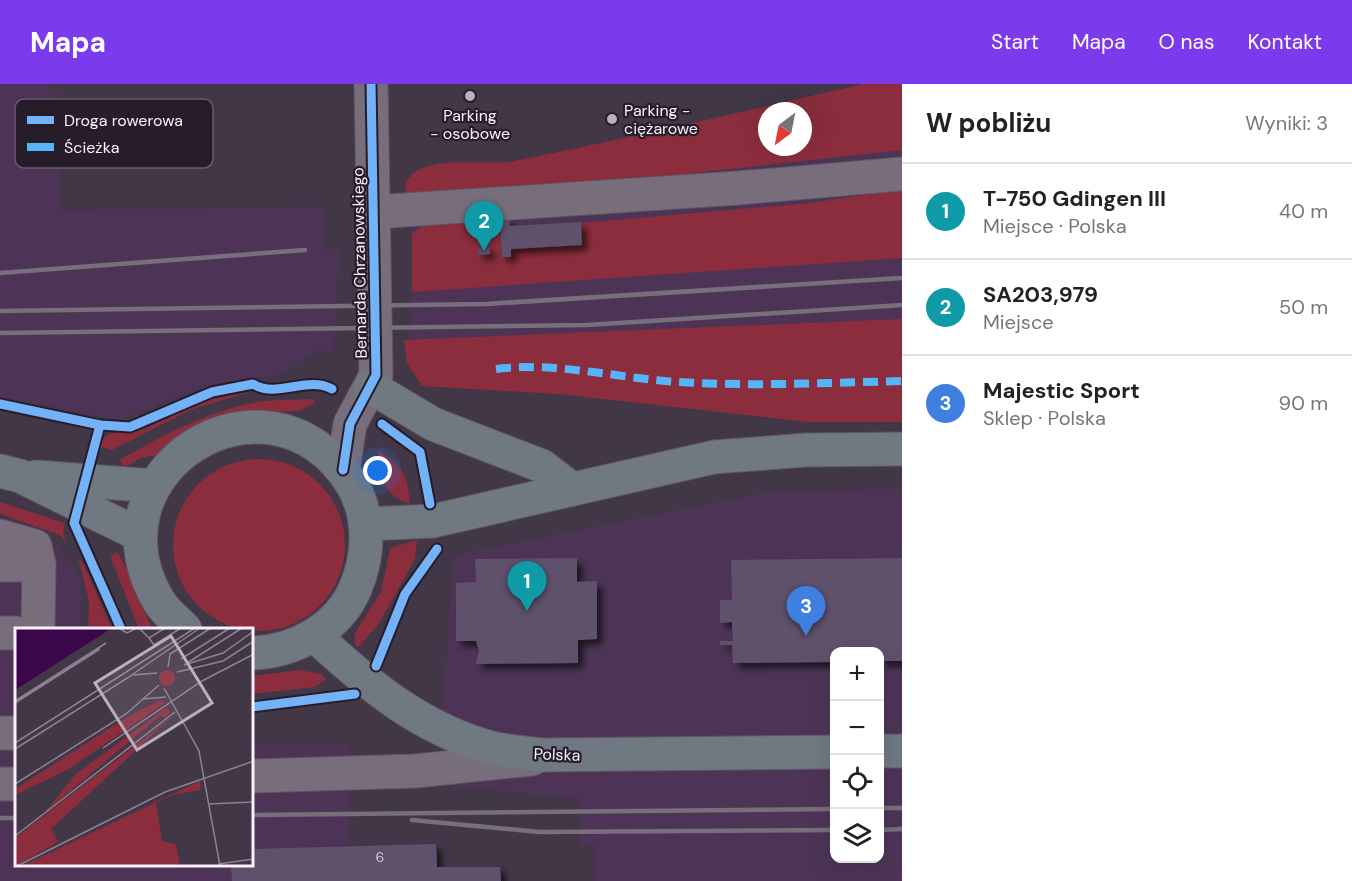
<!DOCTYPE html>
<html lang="pl">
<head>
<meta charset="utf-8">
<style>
  :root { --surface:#fff; --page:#f6f6f6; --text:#222; --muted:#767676; --line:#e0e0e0; --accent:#7c3aed }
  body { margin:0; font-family:"DM Sans",sans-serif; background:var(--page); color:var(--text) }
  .controls { position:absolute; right:18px; bottom:18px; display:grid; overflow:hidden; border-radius:12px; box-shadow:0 6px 24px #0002 }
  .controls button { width:54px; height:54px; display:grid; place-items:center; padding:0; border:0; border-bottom:2px solid var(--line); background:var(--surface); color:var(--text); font:30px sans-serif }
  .compass { position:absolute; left:758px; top:18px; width:54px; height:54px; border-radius:50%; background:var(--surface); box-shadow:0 6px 24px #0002; rotate:212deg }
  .you { position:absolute; left:378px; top:387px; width:21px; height:21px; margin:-15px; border:4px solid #fff; border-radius:50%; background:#1a73e8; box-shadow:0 0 0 9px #1a73e833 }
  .badge { display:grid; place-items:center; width:39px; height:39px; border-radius:50%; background:var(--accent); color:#fff; font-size:20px; font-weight:700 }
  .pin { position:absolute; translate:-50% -50px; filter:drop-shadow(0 2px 3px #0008) }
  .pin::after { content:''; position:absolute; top:32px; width:21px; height:18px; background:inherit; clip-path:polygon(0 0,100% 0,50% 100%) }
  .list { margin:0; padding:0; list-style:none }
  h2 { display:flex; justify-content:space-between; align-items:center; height:78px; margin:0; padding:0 24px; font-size:26px }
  h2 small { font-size:20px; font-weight:400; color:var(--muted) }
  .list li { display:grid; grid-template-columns:39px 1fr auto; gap:18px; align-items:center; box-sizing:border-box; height:96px; padding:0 24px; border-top:2px solid var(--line) }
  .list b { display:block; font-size:22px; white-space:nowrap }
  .list p { margin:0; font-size:20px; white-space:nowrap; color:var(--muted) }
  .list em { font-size:20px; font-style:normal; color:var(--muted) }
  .icon { flex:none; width:33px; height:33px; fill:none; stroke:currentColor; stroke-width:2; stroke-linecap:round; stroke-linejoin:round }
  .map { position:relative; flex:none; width:902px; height:797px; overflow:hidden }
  header { display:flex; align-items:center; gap:36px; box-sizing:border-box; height:84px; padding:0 30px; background:var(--accent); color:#fff }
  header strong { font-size:28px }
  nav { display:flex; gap:33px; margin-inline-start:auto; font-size:21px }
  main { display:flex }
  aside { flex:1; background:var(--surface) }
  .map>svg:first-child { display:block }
</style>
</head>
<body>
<header>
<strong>Mapa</strong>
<nav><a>Start</a><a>Mapa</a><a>O nas</a><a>Kontakt</a></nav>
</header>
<main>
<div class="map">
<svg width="902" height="797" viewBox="0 0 902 797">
  <defs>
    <filter id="shadow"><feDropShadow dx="5.5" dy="5.5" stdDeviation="3" flood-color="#0009"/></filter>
  </defs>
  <rect width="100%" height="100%" fill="#423747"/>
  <g fill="#4d3456" fill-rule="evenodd">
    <path d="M 0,0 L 40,0 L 59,9 L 61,126 L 325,123 L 324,165 L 339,166 L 334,267 L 317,267 L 281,290 L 224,299 L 194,307 L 119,336 L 0,313 Z"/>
    <path d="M 902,5 L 902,318 L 422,302 L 410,285 L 411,99 L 529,74 L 803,63 L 803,27 Z"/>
    <path d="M 902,405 L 902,797 L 594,797 L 594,761 L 580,762 L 579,715 L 437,700 L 454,471 L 774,407 ZM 834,568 L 880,568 L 880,774 L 834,774 Z"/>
    <path d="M 0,435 L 48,450 L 81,494 L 81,545 L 16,545 L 16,780 L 252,780 L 252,661 L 350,661 L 349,762 L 436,760 L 438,783 L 500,783 L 501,797 L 0,797 Z"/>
  </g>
  <g fill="#8b2d3c" fill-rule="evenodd">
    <path d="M 864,0 L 902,0 L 902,66 L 528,107 L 429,115 L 406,109 L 405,101 C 417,67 486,83 514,77 C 631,54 748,26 864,0 ZM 767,27 L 803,27 L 803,63 L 767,63 Z"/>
    <path d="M 902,105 L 902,174 L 412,208 L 412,150 L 423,141 L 500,135 L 502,173 L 510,173 L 511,165 L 582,161 L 581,139 L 811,119 Z"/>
    <path d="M 902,235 L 902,338 L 808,338 L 558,310 L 422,302 L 407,279 L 404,256 Z"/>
    <path d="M 253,307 L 190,326 L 112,366 L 96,362 L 100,355 L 111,349 L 142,346 L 203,317 Z"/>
    <path d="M 314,315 L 315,319 L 299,327 L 272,328 L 177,355 L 159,371 L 139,374 L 130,381 L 123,382 L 120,376 C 161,352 206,328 253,319 C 272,315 294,316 314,315 Z"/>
    <path d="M 378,366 C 403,383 407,389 410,420 C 384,412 377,391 378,366 Z"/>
    <circle cx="259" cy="461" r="86"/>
    <path d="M 0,418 L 65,439 L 63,449 L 67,459 L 60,451 L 0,430 Z"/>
    <path d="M 417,456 L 415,475 L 378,541 L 358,563 L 355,561 L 355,549 L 381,508 L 390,464 Z"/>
    <path d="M 117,468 L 129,488 L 152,545 L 139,545 L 112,477 L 111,471 Z"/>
    <path d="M 78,473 L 84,481 L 112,545 L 88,545 L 89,517 Z"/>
    <path d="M 300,586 L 321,590 L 326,595 L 315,603 L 252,610 L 252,592 Z"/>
  </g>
  <g fill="#5e516c" filter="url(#shadow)">
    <path d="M 500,135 L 509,135 L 510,142 L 581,138 L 582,161 L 511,165 L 511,173 L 502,173 Z"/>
    <path d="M 478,163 L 490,163 L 490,170 L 478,171 Z"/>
    <path d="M 577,474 L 577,498 L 597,497 L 597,555 L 578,556 L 578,579 L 476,580 L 479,566 L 476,557 L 456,557 L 456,499 L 476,498 L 475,475 Z"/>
    <path d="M 902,474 L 902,577 L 880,577 L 879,567 L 834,567 L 834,578 L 733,579 L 732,561 L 720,561 L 720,557 L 733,557 L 732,538 L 720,539 L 720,516 L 732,516 L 731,476 Z"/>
    <path d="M 436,760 L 437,783 L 500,783 L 501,797 L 232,797 L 231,780 L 252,780 L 252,765 Z"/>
  </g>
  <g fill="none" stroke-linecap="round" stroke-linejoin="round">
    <g stroke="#5f5563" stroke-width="35">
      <g id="minor">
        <path d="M 374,128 L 738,104 L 902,90"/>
        <path d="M 343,386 L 350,340 L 376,291 L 371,0"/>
        <path d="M 0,452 L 35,462 L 39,481 L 38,545"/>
        <path d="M 0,481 L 39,481"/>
        <path d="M 0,549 L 16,549"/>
        <path d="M 0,649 L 16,649"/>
        <path d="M 252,692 L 415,687 L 532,675"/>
        <path d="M 0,700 L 16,700"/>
      </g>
    </g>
    <g stroke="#5f5563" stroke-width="35">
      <g id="highway">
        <path d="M 371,303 L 433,340 L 542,382 L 572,405"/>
        <path d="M 0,387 L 20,392 L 140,451"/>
        <path d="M 36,393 L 154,402"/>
        <path d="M 366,440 L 433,437 L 714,373 L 806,366 L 902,365"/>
        <path d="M 185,545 C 177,537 166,528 160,519 C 80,388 267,271 350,397 C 371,430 370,470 355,505 C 338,545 293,568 252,569"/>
        <path d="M 314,551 C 368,601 423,647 496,665 C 511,668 527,669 542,671 L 834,668"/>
        <path d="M 880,667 L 902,667"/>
      </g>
    </g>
    <use href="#minor" stroke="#786e7b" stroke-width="33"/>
    <use href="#highway" stroke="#707982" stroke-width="33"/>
    <g stroke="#786f7c" stroke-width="4.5">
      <path d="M 0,189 L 305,166"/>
      <path d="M 0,227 L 486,220 L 902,194"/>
      <path d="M 0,249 L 587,241 L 902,221"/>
      <path d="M 880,724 L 902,724"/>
      <path d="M 252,731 L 834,725"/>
      <path d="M 0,734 L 16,734"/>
      <path d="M 412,736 L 540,748 L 834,746"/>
      <path d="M 880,746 L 902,745"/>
    </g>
    <path stroke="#56b5f8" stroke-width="8" stroke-dasharray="15 8" stroke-linecap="butt" d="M 496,285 C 551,278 610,292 665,297 C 744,303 823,299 902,297"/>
    <g stroke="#271d2a" stroke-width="13">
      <g id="cycleway">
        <path d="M 0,320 L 100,341 L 130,343 L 212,308 L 253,300 C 277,315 308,291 332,305"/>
        <path d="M 382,340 L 420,368 L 430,420"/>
        <path d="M 100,341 L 74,439 L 121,545"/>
        <path d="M 343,386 L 350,340 L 376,291 L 371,0"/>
        <path d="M 376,582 L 405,510 L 437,465"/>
        <path d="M 252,623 L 355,610"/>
      </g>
    </g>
    <use href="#cycleway" stroke="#73b2f8" stroke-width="9"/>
  </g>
  <g fill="#baafbe" stroke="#271d2a" stroke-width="2">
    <circle cx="470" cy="12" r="6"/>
    <circle cx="612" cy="35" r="6"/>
  </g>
  <g text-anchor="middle" stroke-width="4.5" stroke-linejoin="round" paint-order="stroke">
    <g font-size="14" fill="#d3c8da">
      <text x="380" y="778">6</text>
    </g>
    <g font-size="16" fill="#faeffe" stroke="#271d2a" text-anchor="start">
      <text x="624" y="32">Parking -<tspan x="624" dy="18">ciężarowe</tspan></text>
      <text x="470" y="37" text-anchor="middle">Parking<tspan x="470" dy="18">- osobowe</tspan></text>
    </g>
    <g font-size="16" fill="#faeffe" stroke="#271d2a">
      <text transform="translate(359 179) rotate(-91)" y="6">Bernarda Chrzanowskiego</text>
      <text transform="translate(557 670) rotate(2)" y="6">Polska</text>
    </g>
  </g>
  <g transform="translate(15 544)">
    <rect width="238" height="238" fill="#423747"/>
    <path d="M144 50a8 8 0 1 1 16 0a8 8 0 1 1-16 0ZM 146,72 L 150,75 L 54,141 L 0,167 L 0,161 L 112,89 ZM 152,79 L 155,85 L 149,90 L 146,87 L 30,184 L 61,146 ZM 158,88 L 36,201 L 43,214 L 0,238 L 0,210 ZM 185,153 L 186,162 L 158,167 L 141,175 L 147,213 L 161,216 L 165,238 L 7,238 Z" fill="#8b2d3c"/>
    <path d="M 0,0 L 97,0 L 0,62 Z" fill="#3c064a"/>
    <path fill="none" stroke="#8c8190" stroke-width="1.5" d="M 104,0 L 112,5 L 122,0M 124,0 L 134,10 L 150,0M 134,10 L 139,17 L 166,0M 166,31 L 215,0M 169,37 L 208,25 L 239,3M 169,37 L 227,0M 153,39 L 155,26 L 196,0M 162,44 L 208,33 L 239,13M 118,46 L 185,0M 149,60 L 184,123 L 205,238M 128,71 L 151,69M 0,73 L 91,15M 0,75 L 85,21M 0,115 L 180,0M 88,120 L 187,53 L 239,26M 0,121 L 117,47 L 142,45M 0,156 L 111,86 L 144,57M 193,176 L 239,174M 0,208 L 160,84M 203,236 L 239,231M 2,238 L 150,164 L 239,133"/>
    <path fill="#baafbe" fill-opacity="0.15" stroke="#baafbe" stroke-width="3" d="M 156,8 L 197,75 L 122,122 L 80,55 Z"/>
    <rect width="238" height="238" fill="none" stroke="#faeffe" stroke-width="3"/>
  </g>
  <rect x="15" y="15" width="198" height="69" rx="9" fill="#271d2a" stroke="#665c6a" stroke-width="1.5"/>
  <rect x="27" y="32" width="27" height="8" fill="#73b2f8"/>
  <rect x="27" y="59" width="27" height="8" fill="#56b5f8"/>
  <g font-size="16" fill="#faeffe">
    <text x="64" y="42">Droga rowerowa</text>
    <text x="64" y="69">Ścieżka</text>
  </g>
</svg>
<div class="controls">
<button>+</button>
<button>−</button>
<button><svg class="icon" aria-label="locate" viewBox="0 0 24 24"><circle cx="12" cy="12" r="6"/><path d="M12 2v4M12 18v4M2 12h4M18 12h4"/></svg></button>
<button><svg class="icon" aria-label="layers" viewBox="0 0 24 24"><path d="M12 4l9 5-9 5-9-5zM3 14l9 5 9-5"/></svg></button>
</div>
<svg class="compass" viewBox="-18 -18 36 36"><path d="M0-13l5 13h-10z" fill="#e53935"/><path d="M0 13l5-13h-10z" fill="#767676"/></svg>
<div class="you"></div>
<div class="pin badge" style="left:527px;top:527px;background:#0f9aa8">1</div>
<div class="pin badge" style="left:484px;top:167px;background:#0f9aa8">2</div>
<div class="pin badge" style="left:806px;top:552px;background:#3f7fe0">3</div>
</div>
<aside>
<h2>W pobliżu<small>Wyniki: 3</small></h2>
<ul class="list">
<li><span class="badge" style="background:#0f9aa8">1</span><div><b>T-750 Gdingen III</b><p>Miejsce · Polska</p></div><em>40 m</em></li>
<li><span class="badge" style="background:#0f9aa8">2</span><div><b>SA203,979</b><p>Miejsce</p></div><em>50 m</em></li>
<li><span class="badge" style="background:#3f7fe0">3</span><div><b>Majestic Sport</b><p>Sklep · Polska</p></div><em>90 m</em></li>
</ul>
</aside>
</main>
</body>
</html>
